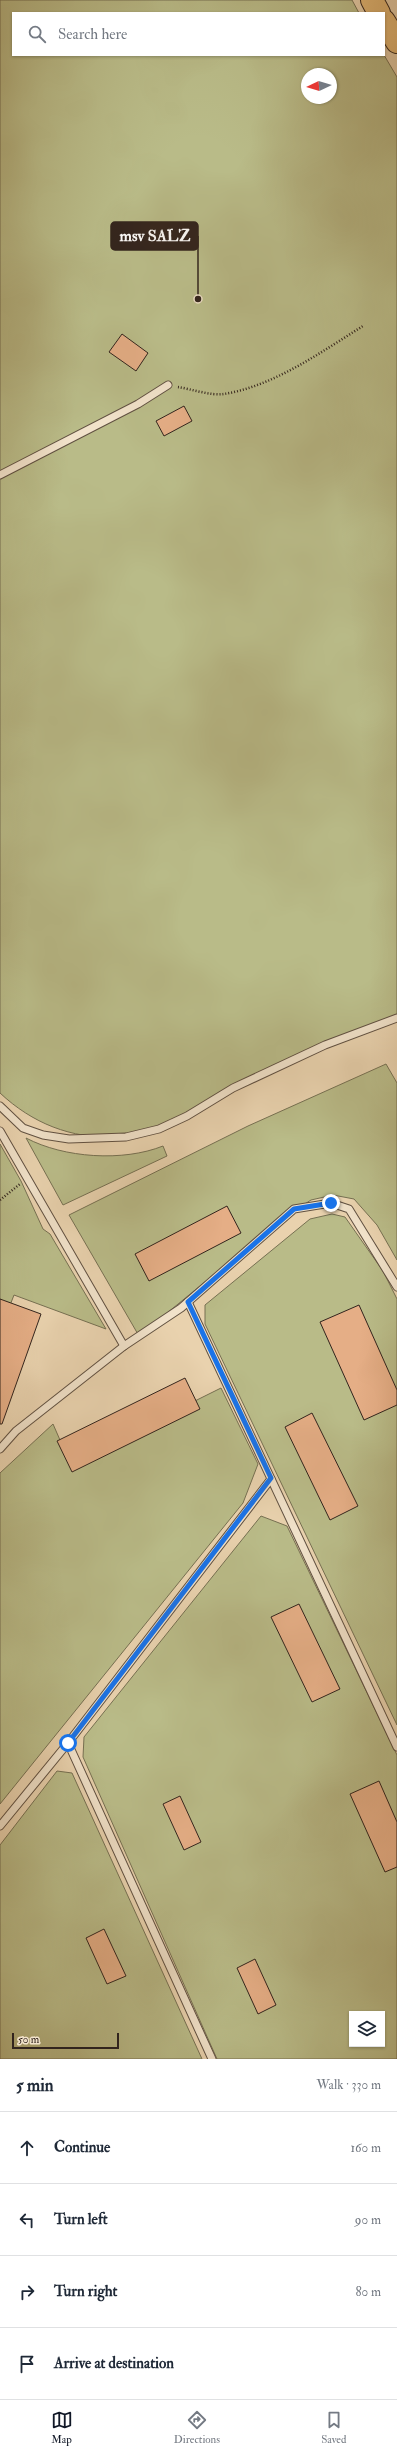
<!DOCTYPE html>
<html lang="en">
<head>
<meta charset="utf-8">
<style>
  :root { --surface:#fff; --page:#f2f2f3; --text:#1f2937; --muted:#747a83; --line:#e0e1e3; --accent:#111827 }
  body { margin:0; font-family:"IM FELL Double Pica",serif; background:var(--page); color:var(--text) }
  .controls { position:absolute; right:12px; bottom:12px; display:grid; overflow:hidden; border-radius:0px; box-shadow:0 1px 3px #0004 }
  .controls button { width:36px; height:36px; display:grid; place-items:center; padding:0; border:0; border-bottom:1px solid var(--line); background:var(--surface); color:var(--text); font:20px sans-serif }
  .compass { position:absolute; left:301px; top:68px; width:36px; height:36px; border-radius:50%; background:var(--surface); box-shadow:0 1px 3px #0004; rotate:266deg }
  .scale { position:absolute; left:12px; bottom:10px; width:107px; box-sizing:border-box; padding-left:4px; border:2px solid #32241d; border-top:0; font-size:11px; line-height:14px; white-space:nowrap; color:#32241d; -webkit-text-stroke:3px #f1e2ca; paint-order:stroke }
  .stop { position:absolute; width:12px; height:12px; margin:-9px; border:3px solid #1a73e8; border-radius:50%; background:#fff }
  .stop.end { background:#1a73e8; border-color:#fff; box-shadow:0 1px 4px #0008 }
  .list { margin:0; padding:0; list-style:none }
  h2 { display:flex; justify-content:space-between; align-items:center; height:52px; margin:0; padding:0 16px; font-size:17px }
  h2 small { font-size:13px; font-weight:400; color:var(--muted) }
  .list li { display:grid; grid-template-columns:26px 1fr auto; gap:12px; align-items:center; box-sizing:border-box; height:72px; padding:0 16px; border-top:1px solid var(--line) }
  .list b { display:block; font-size:15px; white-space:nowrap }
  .list em { font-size:13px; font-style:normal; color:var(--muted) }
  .icon { flex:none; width:22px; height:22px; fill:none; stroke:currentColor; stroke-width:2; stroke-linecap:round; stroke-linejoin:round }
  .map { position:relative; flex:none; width:397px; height:2059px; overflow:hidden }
  .search { position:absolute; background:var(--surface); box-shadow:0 1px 3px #0004; left:12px; right:12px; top:12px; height:44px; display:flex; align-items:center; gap:10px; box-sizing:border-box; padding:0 14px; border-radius:0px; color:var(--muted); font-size:15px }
  .sheet { height:340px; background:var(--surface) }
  nav { display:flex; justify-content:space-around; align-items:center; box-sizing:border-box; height:56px; border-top:1px solid var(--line); background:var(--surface); font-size:11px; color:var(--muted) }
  nav a { display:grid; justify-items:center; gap:2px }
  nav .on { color:var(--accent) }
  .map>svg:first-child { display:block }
</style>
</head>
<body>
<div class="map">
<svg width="397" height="2059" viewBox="0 0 397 2059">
  <rect width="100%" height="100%" fill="#e9d2ae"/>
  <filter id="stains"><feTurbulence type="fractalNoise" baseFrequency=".005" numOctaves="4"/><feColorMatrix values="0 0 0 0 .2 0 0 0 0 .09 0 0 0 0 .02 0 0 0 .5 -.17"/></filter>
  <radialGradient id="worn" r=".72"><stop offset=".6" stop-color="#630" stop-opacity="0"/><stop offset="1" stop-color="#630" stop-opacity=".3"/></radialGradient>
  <g fill="#b9bb88" stroke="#767052" fill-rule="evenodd">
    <path d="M 0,0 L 352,0 L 359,13 L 13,13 L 13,55 L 384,55 L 397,77 L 397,1016 C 338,1038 282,1068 226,1095 C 196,1110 149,1135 116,1137 C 71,1139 32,1123 0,1093 ZM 307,74 L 331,74 L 331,98 L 307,98 Z"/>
    <path d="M 386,1064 L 397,1083 L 397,1260 L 377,1225 L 354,1199 L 333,1195 L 311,1200 L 283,1218 L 139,1336 L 69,1215 L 248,1126 Z"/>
    <path d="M 26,1138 C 64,1158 123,1162 163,1146 L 167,1156 L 63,1205 Z"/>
    <path d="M 0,1144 L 21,1181 L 43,1229 L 50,1234 L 106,1329 L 14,1295 L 0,1331 Z"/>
    <path d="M 332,1214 L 345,1217 L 383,1271 L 397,1299 L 397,1725 L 205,1324 L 205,1305 L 310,1219 Z"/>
    <path d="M 221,1388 L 258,1464 L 243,1503 L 0,1804 L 0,1473 L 53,1424 L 70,1463 Z"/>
    <path d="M 261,1516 L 287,1526 L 397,1755 L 397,2059 L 217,2059 L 83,1757 L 84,1737 ZM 352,2014 L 382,2014 L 382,2044 L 352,2044 Z"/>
    <path d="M 57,1771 L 72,1773 L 202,2059 L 0,2059 L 0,1845 Z"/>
  </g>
  <g fill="#e5ae86" stroke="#32241d">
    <path d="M 122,334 L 148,353 L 136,371 L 109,352 Z"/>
    <path d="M 184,406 L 192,421 L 164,436 L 156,421 Z"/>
    <path d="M 227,1206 L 241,1233 L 149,1281 L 135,1254 Z"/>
    <path d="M 0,1299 L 41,1314 L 2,1424 L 0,1424 Z"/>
    <path d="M 359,1305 L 397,1390 L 397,1405 L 364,1420 L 320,1322 Z"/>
    <path d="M 185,1378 L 200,1409 L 72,1472 L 57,1441 Z"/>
    <path d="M 312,1413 L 358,1506 L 330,1520 L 285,1427 Z"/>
    <path d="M 299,1604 L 340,1689 L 312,1702 L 271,1617 Z"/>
    <path d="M 379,1781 L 397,1822 L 397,1867 L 385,1872 L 350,1794 Z"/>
    <path d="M 180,1796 L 201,1842 L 184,1850 L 163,1804 Z"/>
    <path d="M 104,1929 L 126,1976 L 107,1984 L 86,1938 Z"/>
    <path d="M 255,1959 L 276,2005 L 258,2014 L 237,1968 Z"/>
  </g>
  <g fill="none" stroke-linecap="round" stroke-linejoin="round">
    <g stroke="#605041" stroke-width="9">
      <g id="service">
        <path d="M 0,475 L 138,404 L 168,385"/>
        <path d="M 0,1106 L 23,1128 L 43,1135 L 69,1139 L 126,1137 L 159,1129 L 187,1116 L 233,1088 L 325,1045 L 397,1018"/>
        <path d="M 0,1131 L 124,1346"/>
        <path d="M 188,1302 L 397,1747"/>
        <path d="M 0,1449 L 16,1431 L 124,1346 L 181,1308 L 294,1209 L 331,1203 L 349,1209 L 397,1287"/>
        <path d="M 68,1743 L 212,2059"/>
        <path d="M 0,1826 L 68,1743 L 271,1479"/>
      </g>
    </g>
    <g stroke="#32241d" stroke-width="24">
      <g id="motorway">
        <path d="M 372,0 L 379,13"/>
        <path d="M 384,21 L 397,42"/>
      </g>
    </g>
    <g stroke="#32241d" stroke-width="2.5" stroke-dasharray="1 2" stroke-linecap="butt">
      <path d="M 178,387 C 191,389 211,396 224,394 C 274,386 321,352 363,326"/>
      <path d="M 0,1200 L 20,1184"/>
    </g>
    <use href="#service" stroke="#f1e2ca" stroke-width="7"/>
    <use href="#motorway" stroke="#e4b977" stroke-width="22"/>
  </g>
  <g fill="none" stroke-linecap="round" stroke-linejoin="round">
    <path stroke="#1a73e8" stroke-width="5" d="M 68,1743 L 271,1478 L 188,1302 L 294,1209 L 331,1203"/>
  </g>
  <path fill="none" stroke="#32241d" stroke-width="1.5" d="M198 299L198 236"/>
  <circle fill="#32241d" stroke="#f1e2ca" stroke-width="1.5" cx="198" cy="299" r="4"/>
  <rect fill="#32241d" stroke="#32241d" stroke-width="1.5" x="111" y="222" width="87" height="28" rx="4"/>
  <g font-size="16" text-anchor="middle" font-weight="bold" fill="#fff">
    <text x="155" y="241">msv SALZ</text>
  </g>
  <rect width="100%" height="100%" filter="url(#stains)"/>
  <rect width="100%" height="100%" fill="url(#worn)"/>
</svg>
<div class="controls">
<button><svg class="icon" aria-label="layers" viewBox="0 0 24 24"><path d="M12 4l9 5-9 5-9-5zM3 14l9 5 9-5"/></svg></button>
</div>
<svg class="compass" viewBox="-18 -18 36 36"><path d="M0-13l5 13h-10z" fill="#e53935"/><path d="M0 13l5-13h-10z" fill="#747a83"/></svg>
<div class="scale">50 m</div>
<div class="stop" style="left:68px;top:1743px"></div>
<div class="stop end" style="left:331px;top:1203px"></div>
<div class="search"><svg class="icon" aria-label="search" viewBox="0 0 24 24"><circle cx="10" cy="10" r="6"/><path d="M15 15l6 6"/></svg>Search here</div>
</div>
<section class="sheet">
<h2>5 min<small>Walk · 330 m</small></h2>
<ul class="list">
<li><svg class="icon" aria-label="ahead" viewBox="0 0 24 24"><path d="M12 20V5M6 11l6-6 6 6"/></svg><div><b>Continue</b></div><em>160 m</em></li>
<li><svg class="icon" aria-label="left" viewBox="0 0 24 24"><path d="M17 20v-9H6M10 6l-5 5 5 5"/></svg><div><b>Turn left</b></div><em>90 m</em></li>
<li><svg class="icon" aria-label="right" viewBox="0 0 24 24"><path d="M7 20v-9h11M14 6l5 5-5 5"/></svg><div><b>Turn right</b></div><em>80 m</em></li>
<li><svg class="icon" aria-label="arrive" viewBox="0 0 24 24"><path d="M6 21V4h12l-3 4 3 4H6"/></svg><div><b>Arrive at destination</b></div></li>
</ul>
</section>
<nav>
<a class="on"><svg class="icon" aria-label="map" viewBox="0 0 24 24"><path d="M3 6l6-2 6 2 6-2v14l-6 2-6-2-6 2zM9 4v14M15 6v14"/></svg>Map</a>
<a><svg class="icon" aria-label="directions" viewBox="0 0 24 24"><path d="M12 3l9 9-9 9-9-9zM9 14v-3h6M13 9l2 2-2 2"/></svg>Directions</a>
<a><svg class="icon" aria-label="saved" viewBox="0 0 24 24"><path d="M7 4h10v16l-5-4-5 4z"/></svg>Saved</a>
</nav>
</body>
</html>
